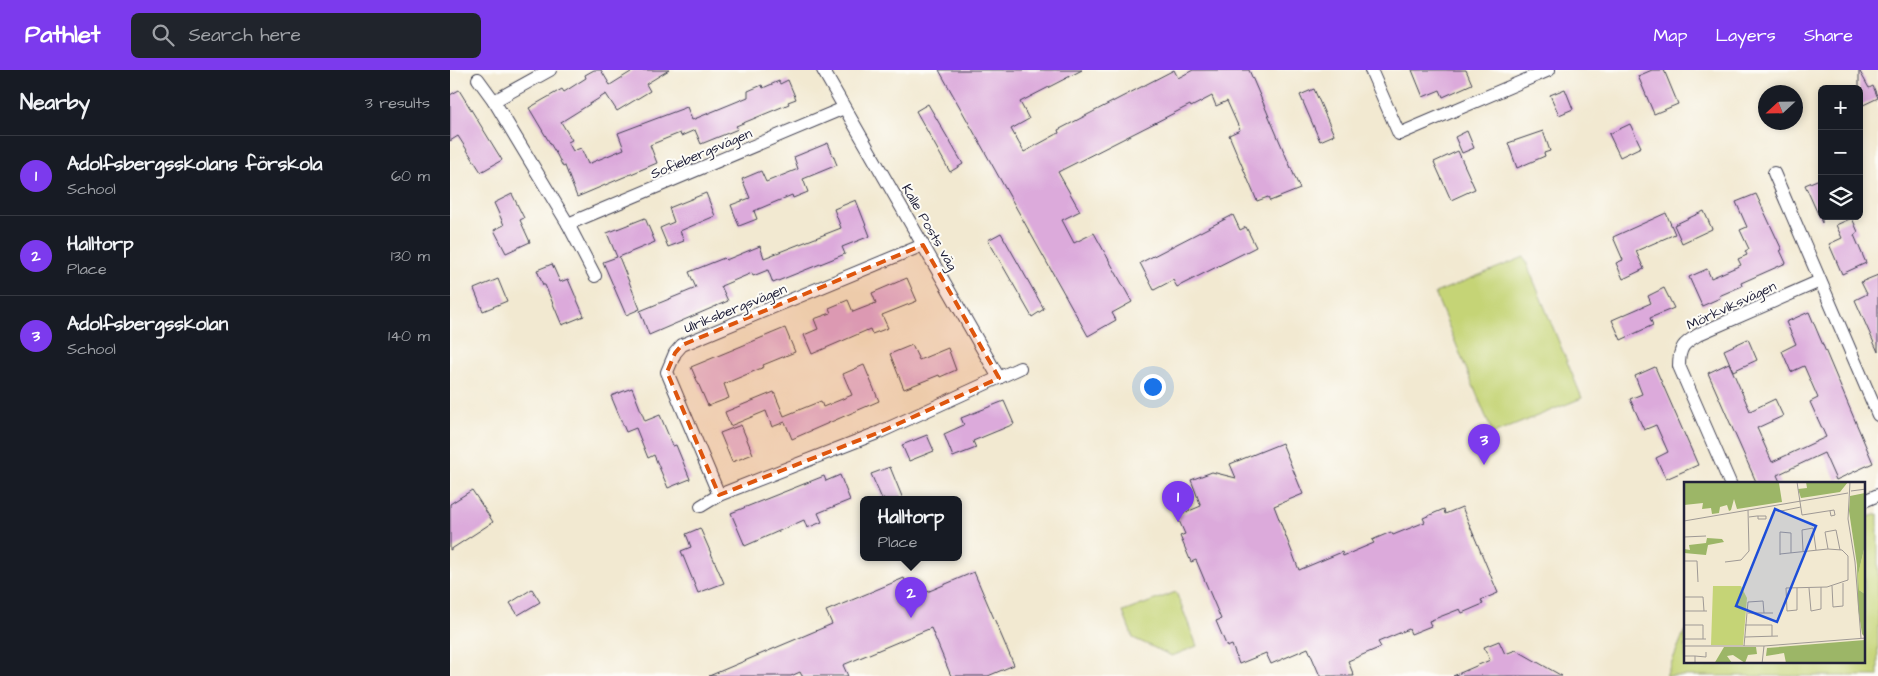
<!DOCTYPE html>
<html lang="en">
<head>
<meta charset="utf-8">
<style>
  :root { --surface:#171b24; --page:#20242c; --text:#f1f3f6; --muted:#9ea1a6; --line:#363941; --accent:#7c3aed }
  body { margin:0; font-family:"Architects Daughter",sans-serif; background:var(--page); color:var(--text) }
  .controls { position:absolute; right:15px; top:15px; display:grid; overflow:hidden; border-radius:8px; box-shadow:0 2px 8px #0003 }
  .controls button { width:45px; height:45px; display:grid; place-items:center; padding:0; border:0; border-bottom:1px solid var(--line); background:var(--surface); color:var(--text); font:25px sans-serif }
  .compass { position:absolute; left:1308px; top:15px; width:45px; height:45px; border-radius:50%; background:var(--surface); box-shadow:0 2px 8px #0003; rotate:248deg }
  .you { position:absolute; left:702px; top:316px; width:18px; height:18px; margin:-12px; border:4px solid #fff; border-radius:50%; background:#1a73e8; box-shadow:0 0 0 8px #1a73e833 }
  .badge { display:grid; place-items:center; width:32px; height:32px; border-radius:50%; background:var(--accent); color:#fff; font-size:16px; font-weight:700 }
  .pin { position:absolute; translate:-50% -41px; filter:drop-shadow(0 1px 2px #0008) }
  .pin::after { content:''; position:absolute; top:26px; width:18px; height:15px; background:inherit; clip-path:polygon(0 0,100% 0,50% 100%) }
  .popup { position:absolute; left:410px; top:426px; width:102px; height:65px; box-sizing:border-box; display:grid; place-content:center; border-radius:8px; background:var(--surface); filter:drop-shadow(0 1px 4px #0005); font-size:16px; white-space:nowrap; color:var(--muted) }
  .popup b { font-size:19px; color:var(--text) }
  .popup::after { content:''; position:absolute; left:50%; top:100%; margin-left:-10px; border:10px solid transparent; border-top-color:var(--surface) }
  .list { margin:0; padding:0; list-style:none }
  h2 { display:flex; justify-content:space-between; align-items:center; height:65px; margin:0; padding:0 20px; font-size:21px }
  h2 small { font-size:16px; font-weight:400; color:var(--muted) }
  .list li { display:grid; grid-template-columns:32px 1fr auto; gap:15px; align-items:center; box-sizing:border-box; height:80px; padding:0 20px; border-top:1px solid var(--line) }
  .list b { display:block; font-size:19px; white-space:nowrap }
  .list p { margin:0; font-size:16px; white-space:nowrap; color:var(--muted) }
  .list em { font-size:16px; font-style:normal; color:var(--muted) }
  .icon { flex:none; width:28px; height:28px; fill:none; stroke:currentColor; stroke-width:2; stroke-linecap:round; stroke-linejoin:round }
  .map { position:relative; flex:none; width:1428px; height:606px; overflow:hidden }
  header { display:flex; align-items:center; gap:30px; box-sizing:border-box; height:70px; padding:0 25px; background:var(--accent); color:#fff }
  header strong { font-size:24px }
  nav { display:flex; gap:28px; margin-inline-start:auto; font-size:18px }
  .search { width:350px; height:45px; background:var(--page); display:flex; align-items:center; gap:12px; box-sizing:border-box; padding:0 18px; border-radius:8px; color:var(--muted); font-size:19px }
  main { display:flex }
  aside { flex:1; background:var(--surface) }
  .map>svg:first-child { display:block }
</style>
</head>
<body>
<header>
<strong>Pathlet</strong>
<div class="search"><svg class="icon" aria-label="search" viewBox="0 0 24 24"><circle cx="10" cy="10" r="6"/><path d="M15 15l6 6"/></svg>Search here</div>
<nav><a>Map</a><a>Layers</a><a>Share</a></nav>
</header>
<main>
<aside>
<h2>Nearby<small>3 results</small></h2>
<ul class="list">
<li><span class="badge">1</span><div><b>Adolfsbergsskolans förskola</b><p>School</p></div><em>60 m</em></li>
<li><span class="badge">2</span><div><b>Halltorp</b><p>Place</p></div><em>130 m</em></li>
<li><span class="badge">3</span><div><b>Adolfsbergsskolan</b><p>School</p></div><em>140 m</em></li>
</ul>
</aside>
<div class="map">
<svg width="1428" height="606" viewBox="0 0 1428 606">
  <rect width="100%" height="100%" fill="#fdfcf7"/>
  <filter id="ink" filterUnits="userSpaceOnUse"><feTurbulence type="fractalNoise" baseFrequency=".02" numOctaves="2"/><feDisplacementMap in="SourceGraphic" scale="10" xChannelSelector="R" yChannelSelector="G"/><feConvolveMatrix kernelMatrix="1 2 1 2 8 2 1 2 1" color-interpolation-filters="sRGB"/></filter>
  <filter id="wash" filterUnits="userSpaceOnUse"><feTurbulence type="fractalNoise" baseFrequency=".0096" numOctaves="4" result="noise"/><feDisplacementMap in="SourceGraphic" scale="20" xChannelSelector="R" yChannelSelector="G"/><feGaussianBlur stdDeviation="1.12" result="paint"/><feColorMatrix in="noise" values="0 0 0 0 0 0 0 0 0 0 0 0 0 0 0 0 0 1.4 0 .05"/><feComposite in="paint" operator="in"/></filter>
  <g filter="url(#wash)">
    <rect width="100%" height="100%" fill="#f2e9d1"/>
    <g fill="#c5d476" stroke="#747b58">
      <path d="M 1074,187 L 1132,328 L 1043,364 L 985,223 Z"/>
      <path d="M 1428,444 L 1428,606 L 1216,606 L 1235,560 L 1236,592 L 1414,592 L 1414,448 Z"/>
      <path d="M 726,522 L 747,576 L 722,586 L 683,568 L 673,542 Z"/>
    </g>
    <g id="blocks">
      <g fill="#dcaadb">
        <path d="M 144,0 L 151,0 L 160,15 L 184,0 L 219,0 L 196,14 L 200,21 L 167,41 L 156,24 L 111,52 L 122,70 L 118,72 L 123,81 L 131,78 L 138,94 L 174,79 L 168,63 L 237,37 L 242,50 L 298,27 L 298,21 L 312,15 L 313,18 L 329,11 L 330,14 L 338,10 L 346,29 L 338,32 L 339,34 L 286,56 L 288,59 L 251,74 L 245,60 L 231,66 L 230,63 L 200,75 L 207,93 L 127,127 L 115,96 L 113,97 L 107,85 L 79,38 L 112,19 L 114,22 L 136,8 L 135,5 Z"/>
        <path d="M 489,0 L 632,0 L 570,32 L 579,49 L 561,59 L 574,82 L 609,63 L 608,60 L 724,0 L 728,8 L 743,0 L 799,0 L 850,119 L 820,131 L 818,127 L 807,131 L 779,65 L 790,60 L 777,31 L 766,36 L 762,26 L 741,37 L 740,35 L 608,102 L 630,141 L 612,150 L 624,173 L 644,163 L 682,232 L 662,243 L 666,250 L 638,266 Z"/>
        <path d="M 962,0 L 1016,0 L 1022,14 L 993,27 L 990,20 L 973,27 Z"/>
        <path d="M 1202,0 L 1214,0 L 1228,34 L 1204,44 L 1188,6 Z"/>
        <path d="M 1409,0 L 1419,18 L 1423,16 L 1428,28 L 1409,37 Z"/>
        <path d="M 864,19 L 884,65 L 870,71 L 850,25 Z"/>
        <path d="M 1115,19 L 1123,39 L 1109,45 L 1100,25 Z"/>
        <path d="M 9,20 L 52,90 L 31,102 L 8,66 L 0,71 L 0,25 Z"/>
        <path d="M 478,34 L 513,94 L 500,102 L 466,41 Z"/>
        <path d="M 1180,54 L 1191,77 L 1170,87 L 1159,64 Z"/>
        <path d="M 1017,61 L 1024,78 L 1012,83 L 1005,67 Z"/>
        <path d="M 1093,61 L 1100,81 L 1094,83 L 1095,86 L 1067,98 L 1058,73 Z"/>
        <path d="M 378,73 L 387,95 L 353,109 L 358,122 L 343,128 L 342,125 L 304,141 L 307,149 L 289,156 L 281,135 L 300,128 L 292,109 L 311,101 L 316,112 L 348,99 L 344,87 Z"/>
        <path d="M 1008,81 L 1025,119 L 1001,130 L 984,92 Z"/>
        <path d="M 1372,108 L 1372,153 L 1355,115 Z"/>
        <path d="M 256,123 L 265,146 L 230,161 L 234,171 L 218,177 L 210,158 L 224,152 L 219,138 Z"/>
        <path d="M 62,124 L 74,148 L 70,150 L 80,172 L 56,183 L 44,160 L 54,155 L 44,133 Z"/>
        <path d="M 1306,124 L 1332,180 L 1330,180 L 1336,193 L 1291,213 L 1292,216 L 1269,226 L 1270,228 L 1252,236 L 1239,207 L 1257,199 L 1261,208 L 1291,195 L 1288,189 L 1297,185 L 1295,181 L 1299,179 L 1290,160 L 1297,157 L 1286,132 Z"/>
        <path d="M 406,130 L 420,166 L 392,177 L 395,184 L 323,213 L 318,200 L 303,206 L 302,203 L 271,216 L 278,231 L 199,265 L 190,241 L 246,218 L 239,202 L 274,188 L 276,190 L 310,176 L 314,188 L 391,158 L 384,139 Z"/>
        <path d="M 1254,141 L 1262,159 L 1232,173 L 1224,155 Z"/>
        <path d="M 1216,143 L 1225,164 L 1186,181 L 1194,199 L 1173,209 L 1166,193 L 1173,190 L 1163,167 Z"/>
        <path d="M 783,145 L 790,160 L 796,157 L 806,177 L 727,217 L 723,210 L 704,220 L 690,193 Z"/>
        <path d="M 195,148 L 205,172 L 169,187 L 190,239 L 176,245 L 153,192 L 167,187 L 157,163 Z"/>
        <path d="M 1402,148 L 1408,162 L 1404,165 L 1416,193 L 1392,204 L 1379,174 L 1392,168 L 1386,155 Z"/>
        <path d="M 551,163 L 594,239 L 582,247 L 538,170 Z"/>
        <path d="M 102,194 L 110,212 L 118,209 L 134,246 L 112,255 L 95,215 L 93,215 L 87,200 Z"/>
        <path d="M 1428,205 L 1428,282 L 1405,230 L 1417,224 L 1411,212 Z"/>
        <path d="M 457,208 L 467,231 L 432,245 L 438,258 L 422,264 L 420,259 L 362,284 L 354,265 L 368,259 L 364,249 L 381,243 L 379,238 L 398,230 L 403,242 L 426,233 L 422,223 Z"/>
        <path d="M 48,209 L 57,231 L 33,241 L 24,219 Z"/>
        <path d="M 1214,218 L 1224,238 L 1200,248 L 1203,255 L 1171,270 L 1162,250 L 1201,233 L 1198,226 Z"/>
        <path d="M 1359,242 L 1423,393 L 1386,410 L 1374,383 L 1327,405 L 1331,414 L 1307,414 L 1258,303 L 1279,293 L 1300,341 L 1325,329 L 1333,346 L 1307,358 L 1322,392 L 1376,367 L 1360,332 L 1368,328 L 1354,296 L 1341,302 L 1332,281 L 1346,274 L 1336,252 Z"/>
        <path d="M 335,258 L 345,282 L 313,295 L 314,297 L 274,314 L 279,328 L 258,336 L 241,297 Z"/>
        <path d="M 1298,269 L 1307,290 L 1283,301 L 1274,280 Z"/>
        <path d="M 462,275 L 469,290 L 498,278 L 506,300 L 490,307 L 489,305 L 454,319 L 440,284 Z"/>
        <path d="M 414,295 L 429,331 L 342,369 L 335,352 L 322,357 L 316,341 L 280,356 L 275,342 L 324,322 L 334,346 L 371,331 L 373,337 L 402,325 L 393,304 Z"/>
        <path d="M 1205,297 L 1248,395 L 1216,409 L 1206,388 L 1218,382 L 1206,355 L 1194,360 L 1180,329 L 1192,324 L 1185,306 Z"/>
        <path d="M 182,318 L 195,351 L 210,345 L 223,376 L 226,375 L 240,409 L 218,418 L 204,385 L 198,388 L 186,358 L 176,362 L 161,326 Z"/>
        <path d="M 554,331 L 564,354 L 523,371 L 526,378 L 503,387 L 494,364 L 514,355 L 511,348 Z"/>
        <path d="M 291,355 L 303,384 L 282,392 L 270,363 Z"/>
        <path d="M 477,365 L 484,381 L 459,391 L 452,375 Z"/>
        <path d="M 832,373 L 853,424 L 824,436 L 849,500 L 892,482 L 893,486 L 924,473 L 922,470 L 941,462 L 943,465 L 975,452 L 973,448 L 994,439 L 995,444 L 1012,437 L 1048,523 L 1031,530 L 1033,534 L 1012,543 L 1010,539 L 979,551 L 981,556 L 961,564 L 959,559 L 928,572 L 931,577 L 898,591 L 904,606 L 870,606 L 858,578 L 821,594 L 816,583 L 789,594 L 782,575 L 777,577 L 766,551 L 771,549 L 746,490 L 741,492 L 730,466 L 735,464 L 727,446 L 751,436 L 741,410 L 762,402 L 786,408 L 780,394 Z"/>
        <path d="M 440,397 L 453,429 L 432,429 L 421,404 Z"/>
        <path d="M 390,405 L 400,430 L 368,443 L 372,452 L 357,458 L 354,450 L 295,476 L 281,443 L 374,406 L 376,411 Z"/>
        <path d="M 22,420 L 43,452 L 0,480 L 0,434 Z"/>
        <path d="M 250,458 L 274,513 L 248,523 L 231,481 L 241,477 L 236,464 Z"/>
        <path d="M 524,502 L 564,595 L 538,606 L 501,606 L 481,558 L 393,595 L 398,606 L 352,606 L 350,602 L 341,606 L 259,606 L 382,554 L 376,541 L 454,508 L 463,528 Z"/>
        <path d="M 82,519 L 90,532 L 68,545 L 60,533 Z"/>
        <path d="M 1049,571 L 1055,584 L 1066,580 L 1112,606 L 1003,606 L 1040,590 L 1034,577 Z"/>
      </g>
    </g>
  </g>
  <g filter="url(#ink)">
    <use href="#blocks" fill-opacity="0" stroke="#414052" stroke-width="1"/>
    <g fill="none" stroke-linecap="round" stroke-linejoin="round">
      <g stroke="#414052" stroke-width="14">
        <g id="minor">
          <path d="M 100,0 L 44,31 L 118,154 L 394,38"/>
          <path d="M 373,0 L 549,308"/>
          <path d="M 921,0 L 949,64 L 1099,0"/>
          <path d="M 28,9 L 44,31"/>
          <path d="M 1324,103 L 1428,345"/>
          <path d="M 118,154 L 145,206"/>
          <path d="M 473,175 L 232,275 L 225,283 L 217,302 L 269,425 L 430,362 L 570,298"/>
          <path d="M 1280,413 L 1229,296 C 1229,275 1235,273 1251,263 L 1370,211"/>
          <path d="M 1414,431 L 1428,425"/>
          <path d="M 251,436 L 269,425"/>
        </g>
      </g>
      <use href="#minor" stroke="#fff" stroke-width="12"/>
    </g>
  </g>
  <path fill="#de560e" fill-opacity="0.2" stroke="#de560e" stroke-width="4" stroke-dasharray="10 6" stroke-linejoin="round" d="M 473,175 L 549,308 L 430,362 L 269,425 L 217,302 L 225,283 L 232,275 Z"/>
  <g text-anchor="middle" stroke-width="4" stroke-linejoin="round" paint-order="stroke">
    <g font-size="14" fill="#22223b" stroke="#fdfcf7">
      <text transform="translate(251 83) rotate(-23)" y="5">Sofiebergsvägen</text>
      <text transform="translate(480 157) rotate(60)" y="5">Kalle Posts väg</text>
      <text transform="translate(1281 235) rotate(-25)" y="5">Mörkviksvägen</text>
      <text transform="translate(285 238) rotate(-22)" y="5">Ulriksbergsvägen</text>
    </g>
  </g>
  <g transform="translate(1234 412)">
    <rect width="181" height="181" fill="#f2e9d1"/>
    <path d="M 181,63 L 181,112 L 175,108 L 174,93 ZM 29,104 L 57,104 L 63,116 L 59,163 L 27,163 Z" fill="#c5d476"/>
    <path d="M 0,0 L 98,0 L 95,1 L 98,20 L 53,27 L 50,17 L 47,28 L 45,29 L 43,23 L 36,25 L 35,31 L 28,32 L 27,26 L 18,27 L 19,21 L 0,23 ZM 122,0 L 164,0 L 156,10 L 117,16 L 114,7 L 123,6 ZM 181,11 L 181,63 L 174,93 L 175,108 L 181,112 L 181,155 L 178,152 L 174,126 L 173,83 L 165,29 L 166,14 ZM 23,56 L 38,57 L 40,60 L 24,63 L 22,73 L 0,71 L 0,67 L 6,68 L 5,63 L 22,61 ZM 181,158 L 181,181 L 102,181 L 100,171 L 82,174 L 83,166 ZM 40,165 L 72,165 L 73,172 L 64,173 L 61,181 L 49,173 L 43,174 L 48,181 L 30,182 Z" fill="#9cb667"/>
    <path fill="none" stroke="#9f9995" stroke-width="1" d="M 113,0 L 118,33 L 150,28 L 151,33 L 147,34 L 146,29M 166,0 L 164,37 L 171,80 L 177,156M 167,9 L 182,7M 97,29 L 117,25M 65,35 L 73,34 L 82,34 L 82,37 L 74,37 L 74,34M 0,39 L 164,11M 0,55 L 22,54M 144,67 L 141,50 L 152,48 L 156,68M 119,69 L 118,48 L 129,46 L 132,68M 96,72 L 144,67 L 158,68 L 164,74 L 164,98 L 143,105 L 102,106 L 103,129 L 113,128 L 113,106M 96,73 L 96,50 L 107,51 L 107,71M 0,79 L 13,79 L 14,100M 41,80 L 57,78 L 65,69 L 64,28M 148,104 L 149,125 L 159,124 L 159,101M 125,106 L 127,129 L 137,127 L 137,105M 0,115 L 19,115 L 20,129M 0,129 L 23,129M 64,131 L 89,131M 0,143 L 19,143 L 19,157M 61,143 L 88,143 L 88,154M 61,155 L 94,154M 0,157 L 22,157M 0,164 L 80,164 L 182,156M 60,164 L 64,120 L 79,119 L 80,131M 0,174 L 11,174 L 11,182M 11,174 L 22,175 L 22,170M 78,182 L 80,164"/>
    <path fill="#1d4ed8" fill-opacity="0.15" stroke="#1d4ed8" stroke-width="2.5" d="M 91,27 L 132,44 L 93,140 L 52,124 Z"/>
    <rect width="181" height="181" fill="none" stroke="#22223b" stroke-width="2.5"/>
  </g>
</svg>
<div class="controls">
<button>+</button>
<button>−</button>
<button><svg class="icon" aria-label="layers" viewBox="0 0 24 24"><path d="M12 4l9 5-9 5-9-5zM3 14l9 5 9-5"/></svg></button>
</div>
<svg class="compass" viewBox="-18 -18 36 36"><path d="M0-13l5 13h-10z" fill="#e53935"/><path d="M0 13l5-13h-10z" fill="#9ea1a6"/></svg>
<div class="you"></div>
<div class="pin badge" style="left:728px;top:452px">1</div>
<div class="pin badge" style="left:461px;top:548px">2</div>
<div class="popup"><b>Halltorp</b>Place</div>
<div class="pin badge" style="left:1034px;top:395px">3</div>
</div>
</main>
</body>
</html>
